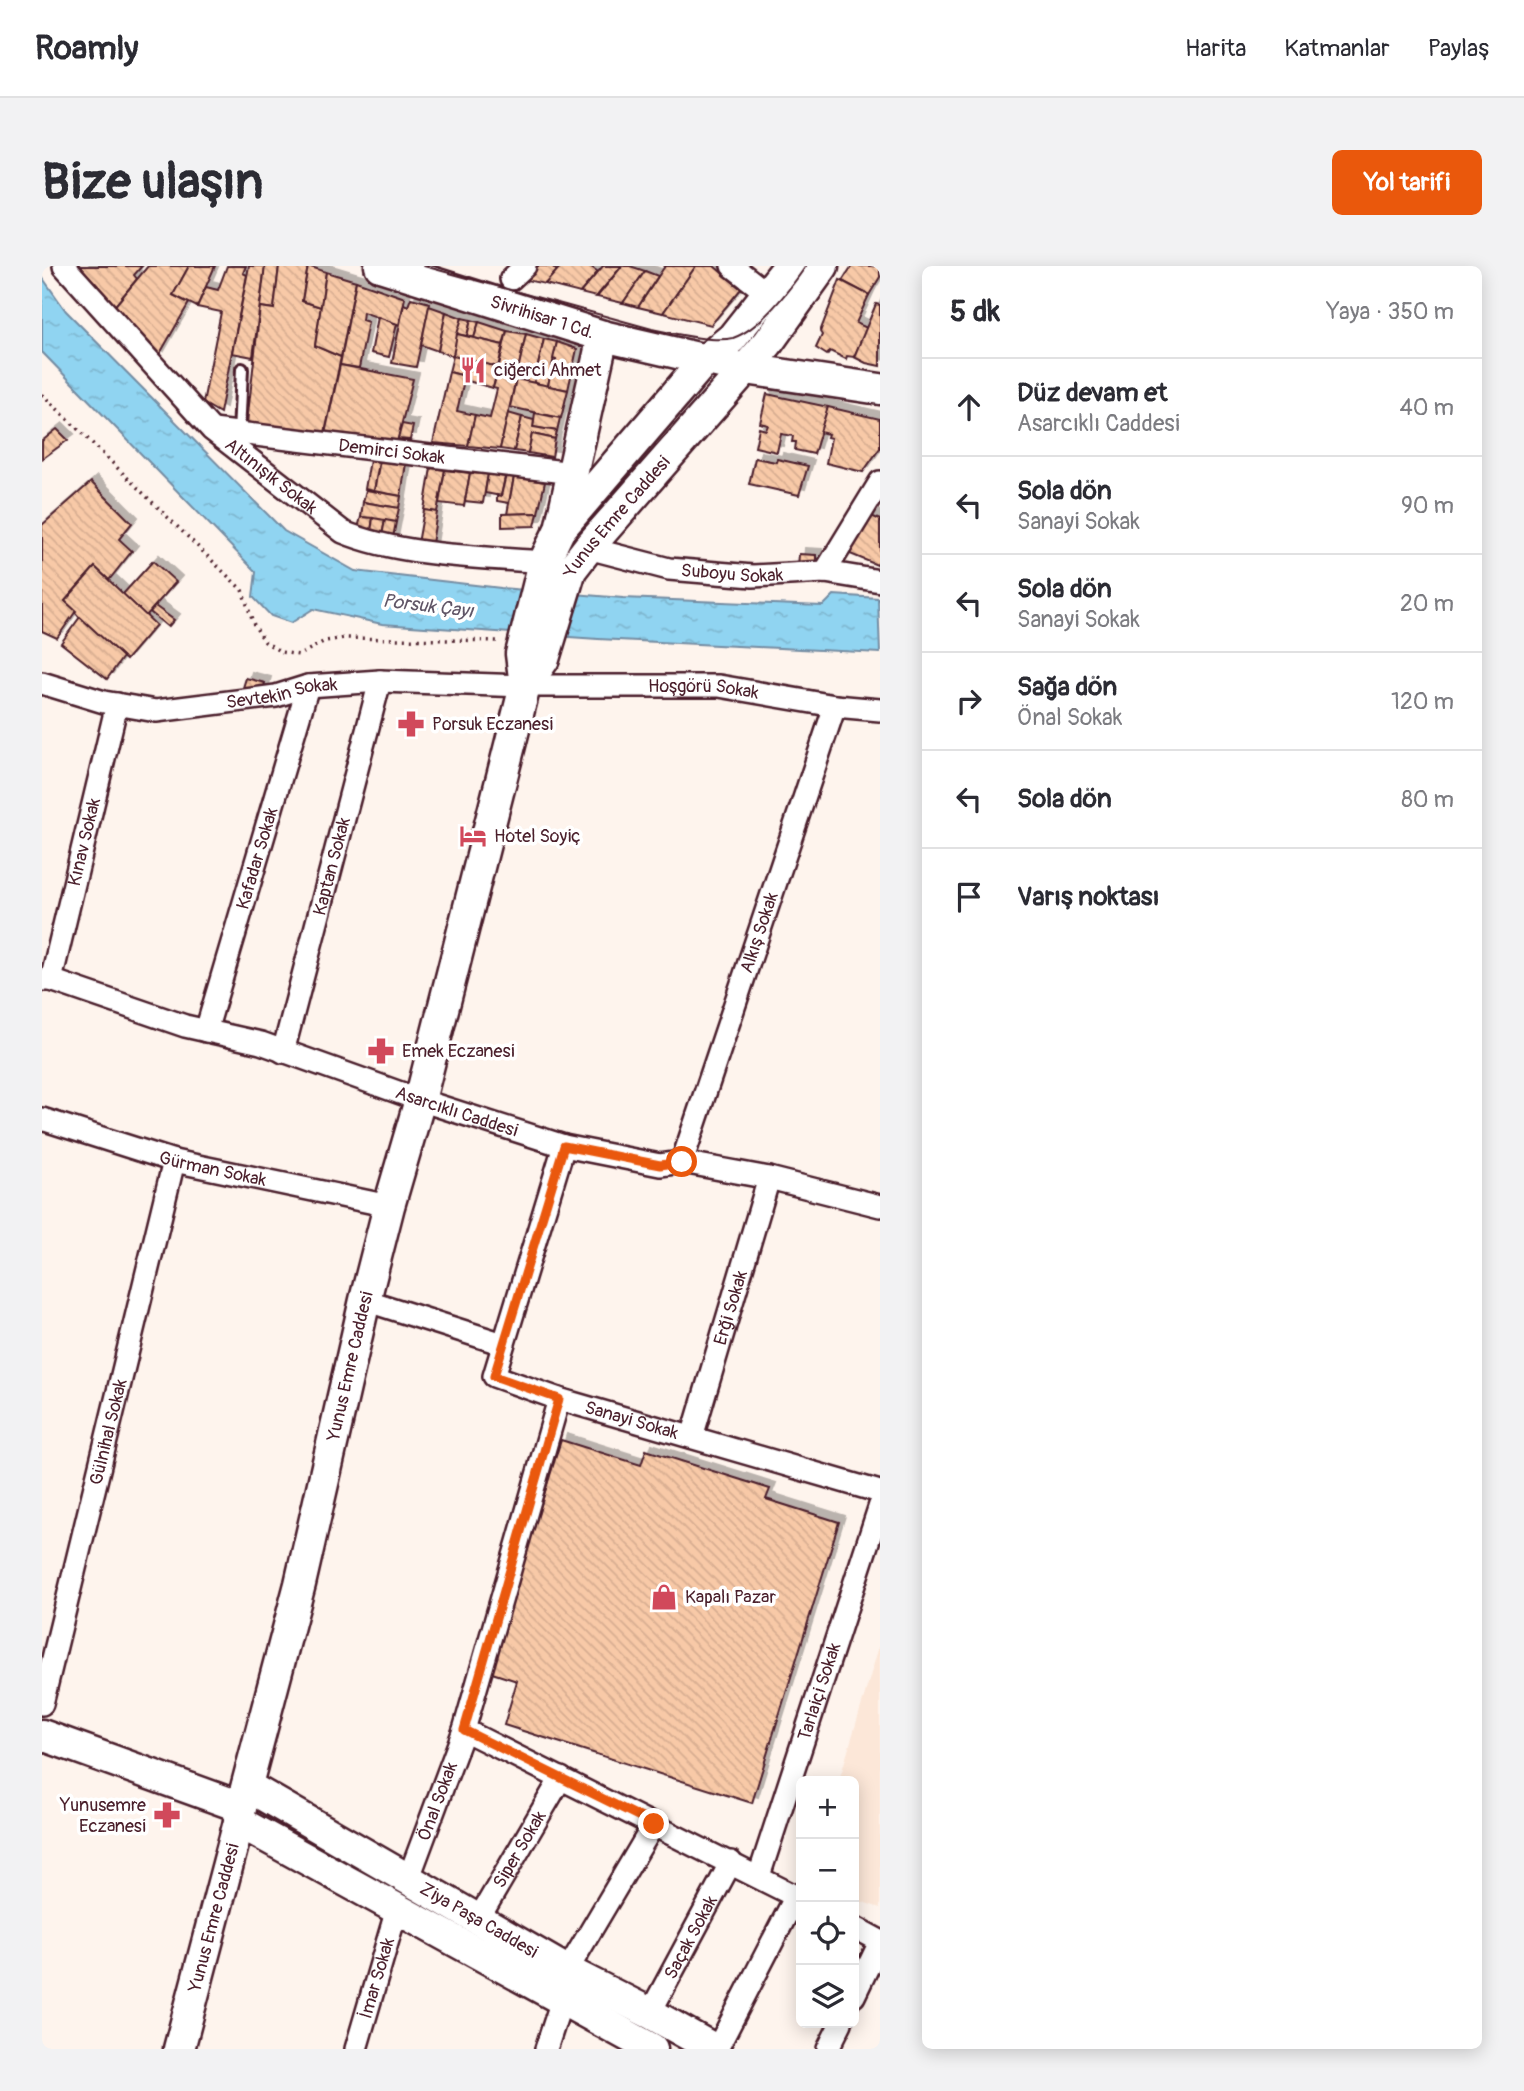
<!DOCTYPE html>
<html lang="tr">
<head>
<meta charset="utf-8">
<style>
  :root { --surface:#fff; --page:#f2f2f3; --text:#2b2b33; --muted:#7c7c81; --line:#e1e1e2; --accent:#ea580c }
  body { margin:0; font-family:Pangolin,sans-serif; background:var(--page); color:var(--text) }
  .controls { position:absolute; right:21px; bottom:21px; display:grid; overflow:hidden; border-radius:10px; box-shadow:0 4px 18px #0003 }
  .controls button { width:63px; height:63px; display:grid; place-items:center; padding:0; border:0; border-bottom:2px solid var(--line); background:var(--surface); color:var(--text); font:35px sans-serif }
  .stop { position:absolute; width:21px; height:21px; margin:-16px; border:5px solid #ea580c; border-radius:50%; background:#fff }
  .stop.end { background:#ea580c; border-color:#fff; box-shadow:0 2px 7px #0008 }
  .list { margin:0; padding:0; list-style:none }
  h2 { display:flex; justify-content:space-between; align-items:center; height:91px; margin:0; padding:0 28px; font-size:30px }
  h2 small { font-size:23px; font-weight:400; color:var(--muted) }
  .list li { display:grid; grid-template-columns:46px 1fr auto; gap:21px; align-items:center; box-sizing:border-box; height:98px; padding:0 28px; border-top:2px solid var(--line) }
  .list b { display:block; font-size:26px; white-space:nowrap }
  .list p { margin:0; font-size:23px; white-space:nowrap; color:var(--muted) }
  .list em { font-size:23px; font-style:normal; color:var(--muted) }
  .icon { flex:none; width:38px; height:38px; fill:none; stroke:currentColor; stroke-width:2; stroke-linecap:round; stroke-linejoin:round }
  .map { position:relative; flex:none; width:838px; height:1783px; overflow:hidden; border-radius:10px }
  header { display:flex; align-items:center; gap:42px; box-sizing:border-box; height:98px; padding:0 35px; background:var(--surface); border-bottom:2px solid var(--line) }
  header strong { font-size:33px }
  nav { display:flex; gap:38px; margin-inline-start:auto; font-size:24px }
  .intro { display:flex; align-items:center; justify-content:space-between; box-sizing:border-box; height:168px; padding:0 42px }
  h1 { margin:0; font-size:49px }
  .button { padding:18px 32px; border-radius:10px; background:var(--accent); color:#fff; font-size:24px; font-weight:700 }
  main { display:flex; gap:42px; padding:0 42px }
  aside { flex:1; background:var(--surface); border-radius:10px; box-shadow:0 4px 18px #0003 }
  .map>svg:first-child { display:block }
</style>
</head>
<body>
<header>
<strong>Roamly</strong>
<nav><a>Harita</a><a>Katmanlar</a><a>Paylaş</a></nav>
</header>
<div class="intro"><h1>Bize ulaşın</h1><a class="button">Yol tarifi</a></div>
<main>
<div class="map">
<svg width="838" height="1783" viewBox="0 0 838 1783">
  <defs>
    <pattern id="water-ripples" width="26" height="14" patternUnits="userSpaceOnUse" patternTransform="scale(1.75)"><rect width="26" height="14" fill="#90d4f1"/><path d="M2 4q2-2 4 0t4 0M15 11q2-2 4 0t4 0" fill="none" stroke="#7eb6cf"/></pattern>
    <pattern id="building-back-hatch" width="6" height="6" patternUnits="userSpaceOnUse" patternTransform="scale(1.75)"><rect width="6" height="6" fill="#f8c9a7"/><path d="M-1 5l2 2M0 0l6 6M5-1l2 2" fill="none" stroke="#d6ac90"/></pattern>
    <filter id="shadow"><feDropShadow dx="6" dy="-6" stdDeviation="0" flood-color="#0004"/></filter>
  </defs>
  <rect width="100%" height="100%" fill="#fef4ed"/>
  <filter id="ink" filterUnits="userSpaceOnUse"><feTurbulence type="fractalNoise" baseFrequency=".0143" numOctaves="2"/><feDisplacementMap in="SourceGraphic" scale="14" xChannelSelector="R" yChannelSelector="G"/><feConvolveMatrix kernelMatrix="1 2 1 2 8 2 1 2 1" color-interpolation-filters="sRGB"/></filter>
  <g filter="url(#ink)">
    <path fill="#fce7d8" d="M 838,1377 L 838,1642 L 812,1633 L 812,1515 L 797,1515 Z"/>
    <path fill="url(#water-ripples)" stroke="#748ca2" stroke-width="2" d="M 0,11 L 24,45 L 242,265 L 313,305 L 459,322 L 581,332 L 781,340 L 792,329 L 836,332 L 838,387 L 556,373 L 340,358 L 271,343 L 249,357 L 229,350 L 211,331 L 214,306 L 0,86 Z"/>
    <g fill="url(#building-back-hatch)" stroke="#4a1f2b" stroke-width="2" filter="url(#shadow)">
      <path d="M 38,0 L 100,0 L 92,9 L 95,13 L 72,41 Z"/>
      <path d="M 106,0 L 147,0 L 131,29 L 147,37 L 116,91 L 71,42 Z"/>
      <path d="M 147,0 L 173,0 L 155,41 L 131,29 Z"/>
      <path d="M 185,0 L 204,0 L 201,7 L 205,9 L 178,147 L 161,137 L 179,46 L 155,41 L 164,21 L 176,24 Z"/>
      <path d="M 207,0 L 223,0 L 211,91 L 190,87 Z"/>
      <path d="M 223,0 L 237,0 L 232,43 L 218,41 Z"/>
      <path d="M 237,0 L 266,0 L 260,35 L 279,41 L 273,80 L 299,91 L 283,167 L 205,157 L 218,41 L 232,43 Z"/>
      <path d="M 266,0 L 284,6 L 279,41 L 260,35 Z"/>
      <path d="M 492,0 L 510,0 L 515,5 L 503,18 L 484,14 L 483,8 Z"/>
      <path d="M 519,0 L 548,0 L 556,6 L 538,27 L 503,18 Z"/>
      <path d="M 561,0 L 580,0 L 554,31 L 538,27 Z"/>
      <path d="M 580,0 L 588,0 L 603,5 L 581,37 L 555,31 Z"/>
      <path d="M 623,0 L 654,0 L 621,47 L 596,41 Z"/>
      <path d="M 654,0 L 672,0 L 699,23 L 669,59 L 621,47 Z"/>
      <path d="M 810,0 L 838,0 L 838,11 L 827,29 L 800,15 Z"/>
      <path d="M 603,5 L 616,10 L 596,41 L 581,37 Z"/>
      <path d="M 284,6 L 314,15 L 299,91 L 273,80 Z"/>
      <path d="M 798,14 L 827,29 L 814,57 L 825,62 L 812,91 L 805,90 L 804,93 L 788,85 L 785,89 L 774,82 L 780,69 L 778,66 Z"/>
      <path d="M 314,15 L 363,32 L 357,59 L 321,46 L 320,54 L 326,56 L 317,102 L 298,99 Z"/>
      <path d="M 369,32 L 388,37 L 374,101 L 350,97 L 362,38 L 366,40 Z"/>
      <path d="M 834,38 L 838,39 L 838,100 L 824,97 L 812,91 Z"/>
      <path d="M 387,40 L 404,46 L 396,85 L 379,79 Z"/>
      <path d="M 404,46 L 420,52 L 411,90 L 396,85 Z"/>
      <path d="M 336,51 L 355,58 L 347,91 L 329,87 Z"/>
      <path d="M 420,52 L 429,54 L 425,70 L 415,68 Z"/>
      <path d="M 429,54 L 437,56 L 432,72 L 425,70 Z"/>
      <path d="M 437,56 L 465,65 L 461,79 L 432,72 Z"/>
      <path d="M 465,65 L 484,68 L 474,113 L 455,108 Z"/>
      <path d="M 415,68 L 461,79 L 456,101 L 411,90 Z"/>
      <path d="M 484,68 L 502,73 L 492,117 L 474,113 Z"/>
      <path d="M 502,73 L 515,76 L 506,120 L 492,117 Z"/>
      <path d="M 515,76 L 535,83 L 526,124 L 506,120 L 509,104 L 512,104 L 514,94 L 511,93 Z"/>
      <path d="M 411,90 L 456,101 L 451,122 L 422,114 L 423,110 L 407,106 Z"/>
      <path d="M 298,99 L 371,113 L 355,176 L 283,168 Z"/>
      <path d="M 407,106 L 423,110 L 415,145 L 433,149 L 426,180 L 391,177 Z"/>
      <path d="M 455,108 L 474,113 L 458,183 L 426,180 L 433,149 L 448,152 L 455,123 L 451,122 Z"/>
      <path d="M 474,113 L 526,124 L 519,152 L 468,141 Z"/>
      <path d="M 725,128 L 786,141 L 772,188 L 753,184 L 754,176 L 750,176 L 751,170 L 739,168 L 735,186 L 713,181 L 717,162 L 724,164 L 726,159 L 718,157 Z"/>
      <path d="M 786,141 L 838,153 L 838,182 L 821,206 L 784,197 L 789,172 L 785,171 L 786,168 L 778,166 Z"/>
      <path d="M 466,147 L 480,151 L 472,185 L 458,183 Z"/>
      <path d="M 493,147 L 518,152 L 515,165 L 491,161 Z"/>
      <path d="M 480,151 L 492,154 L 491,161 L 515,165 L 513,173 L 490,168 L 486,187 L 472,185 Z"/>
      <path d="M 360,158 L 371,160 L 368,174 L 356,173 Z"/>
      <path d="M 15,163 L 26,174 L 0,193 L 0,175 Z"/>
      <path d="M 490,168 L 513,173 L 510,191 L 486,187 Z"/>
      <path d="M 713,192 L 734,196 L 735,193 L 766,200 L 757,229 L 707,218 Z"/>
      <path d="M 328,194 L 337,196 L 332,225 L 323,223 Z"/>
      <path d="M 338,194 L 364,197 L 359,230 L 332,225 Z"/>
      <path d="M 389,202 L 403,204 L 395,246 L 382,244 Z"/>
      <path d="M 403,204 L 428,207 L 422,240 L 397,237 Z"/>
      <path d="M 428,207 L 446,208 L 441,237 L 423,235 Z"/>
      <path d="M 446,208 L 463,211 L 459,230 L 443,227 Z"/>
      <path d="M 464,209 L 472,211 L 467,237 L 455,235 L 455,229 L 459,230 Z"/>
      <path d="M 472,211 L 503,216 L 496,247 L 465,248 Z"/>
      <path d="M 49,216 L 90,257 L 77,273 L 90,285 L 67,314 L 53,301 L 23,335 L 34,345 L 15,372 L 0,365 L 0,259 Z"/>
      <path d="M 324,224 L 359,230 L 357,242 L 321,236 Z"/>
      <path d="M 321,236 L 357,242 L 354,256 L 319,251 Z"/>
      <path d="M 382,244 L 395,246 L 389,284 L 375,283 Z"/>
      <path d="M 496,247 L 493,260 L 460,261 L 460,248 Z"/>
      <path d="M 825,248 L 838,254 L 838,294 L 835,299 L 801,285 Z"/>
      <path d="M 319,251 L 331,252 L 328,272 L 314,269 Z"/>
      <path d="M 331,252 L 343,254 L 339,275 L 328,272 Z"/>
      <path d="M 343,254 L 354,256 L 350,277 L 339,275 Z"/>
      <path d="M 757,288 L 774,289 L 774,302 L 756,301 Z"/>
      <path d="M 111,295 L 134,316 L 104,350 L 81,328 Z"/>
      <path d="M 53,301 L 114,359 L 84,394 L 37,351 L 33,346 L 34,345 L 23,335 Z"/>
      <path d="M 113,340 L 132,354 L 126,361 L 108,346 Z"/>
      <path d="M 38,351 L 81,391 L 65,413 L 19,377 Z"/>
      <path d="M 204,412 L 223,417 L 221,424 L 200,425 Z"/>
      <path d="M 519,1174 L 599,1199 L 604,1184 L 728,1223 L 724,1233 L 797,1256 L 710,1537 L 462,1459 L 475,1415 L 447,1406 Z"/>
    </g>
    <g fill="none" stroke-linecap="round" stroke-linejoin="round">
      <g stroke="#4a1f2b" stroke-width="16">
        <path id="lane" d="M 197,168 L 200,103"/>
      </g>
      <g stroke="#4a1f2b" stroke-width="26">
        <g id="street">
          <path id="s1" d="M 22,0 L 170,164 L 301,266 C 359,290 439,291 502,296"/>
          <path d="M 690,0 L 726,28"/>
          <path d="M 469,13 L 483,0"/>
          <path id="s2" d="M 171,164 L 531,207"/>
          <path id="s3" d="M 546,282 L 627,303 L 711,310 L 783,306 L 838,315"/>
          <path d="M 783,306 L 838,216"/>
          <path id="s4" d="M 0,417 L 62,436 L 114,445 L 234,430 L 266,420 L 338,415 L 483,420 L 677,420 L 793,440 L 838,444"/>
          <path id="s5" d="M 0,714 L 9,714 L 143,760 L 219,777 L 378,834 L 522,880 L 618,899 L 640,896 L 727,912 L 838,940"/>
          <path id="s6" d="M 9,714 L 75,438"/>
          <path id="s7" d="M 164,765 L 266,420"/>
          <path id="s8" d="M 241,786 L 338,415"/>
          <path id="s9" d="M 0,853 L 132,895 L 347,940"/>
          <path id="s10" d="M 522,880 L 452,1110 L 517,1133 L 838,1226"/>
          <path id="s11" d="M 640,896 L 793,440"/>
          <path d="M 323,1034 L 461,1078"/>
          <path id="s12" d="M 650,1171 L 727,912"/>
          <path id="s13" d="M 0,1438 L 132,895"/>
          <path d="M 422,1464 L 759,1633"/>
          <path id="s14" d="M 717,1610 L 838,1239"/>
          <path id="s15" d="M 366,1614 L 422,1464 L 517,1133"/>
          <path id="s16" d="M 436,1654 L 519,1512"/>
          <path d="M 812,1661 L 838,1675"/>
          <path d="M 525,1705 L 612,1558"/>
          <path d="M 812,1730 L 838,1676"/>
          <path id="s17" d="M 608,1747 L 689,1596"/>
          <path id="s18" d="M 314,1783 L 355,1643"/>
          <path d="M 504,1783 L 520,1734"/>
          <path d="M 675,1783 L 754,1630"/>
          <path d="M 786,1783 L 799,1757"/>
        </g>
      </g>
      <g stroke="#4a1f2b" stroke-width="35">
        <g id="secondary">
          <path id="s19" d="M 338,0 L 561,70 L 704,103 L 838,123"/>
          <path d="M 520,261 L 663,94 L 690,72 L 747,0"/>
          <path d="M 483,420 L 479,388 L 502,296 L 518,263 L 561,70"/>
          <path d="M 0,1469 L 199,1541"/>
          <path id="s20" d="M 205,1520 L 525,1705 L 608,1747 L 672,1783"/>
          <path d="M 197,1556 L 610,1783"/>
          <path id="s21" d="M 137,1783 L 197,1556 L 199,1541 L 258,1318 L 323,1034 L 347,940 L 378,834 L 483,420 L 502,393 L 529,304 L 546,282 L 726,77 L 781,0"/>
        </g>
      </g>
      <path stroke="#4a1f2b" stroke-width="3.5" stroke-dasharray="2 5" stroke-linecap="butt" d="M 0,128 L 200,324 L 212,359 L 223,376 L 239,386 L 257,389 L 283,375 L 303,372 L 457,375"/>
      <use href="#lane" stroke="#fff" stroke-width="10"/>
      <use href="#street" stroke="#fff" stroke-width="21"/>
      <use href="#secondary" stroke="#fff" stroke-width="30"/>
      <path stroke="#4a1f2b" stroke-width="2" d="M 382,0 L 610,63 C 630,67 672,77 691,72 C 718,63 748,23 764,0"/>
    </g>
  </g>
  <g fill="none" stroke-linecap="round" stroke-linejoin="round" filter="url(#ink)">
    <path stroke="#ea580c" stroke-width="9" d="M 612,1558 L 422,1464 L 517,1133 L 452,1110 L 522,880 L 618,899 L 640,896"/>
  </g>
  <defs>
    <g id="restaurant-bare" transform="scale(2.1)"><path d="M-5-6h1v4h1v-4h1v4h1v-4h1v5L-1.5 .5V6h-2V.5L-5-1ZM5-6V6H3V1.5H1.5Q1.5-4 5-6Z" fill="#d1495b" stroke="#fff" stroke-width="2.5" paint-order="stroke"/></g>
    <g id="pharmacy-bare" transform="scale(2.1)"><path d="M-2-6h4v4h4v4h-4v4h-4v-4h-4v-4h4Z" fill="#d1495b" stroke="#fff" stroke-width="2.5" paint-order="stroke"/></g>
    <g id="hotel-bare" transform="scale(2.1)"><path d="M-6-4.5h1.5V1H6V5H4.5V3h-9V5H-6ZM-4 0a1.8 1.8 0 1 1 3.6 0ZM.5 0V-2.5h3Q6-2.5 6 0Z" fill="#d1495b" stroke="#fff" stroke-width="2.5" paint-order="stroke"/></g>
    <g id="shop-bare" transform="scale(2.1)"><path d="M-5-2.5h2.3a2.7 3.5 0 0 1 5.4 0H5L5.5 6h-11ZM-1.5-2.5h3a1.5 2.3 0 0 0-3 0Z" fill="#d1495b" stroke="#fff" stroke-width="2.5" paint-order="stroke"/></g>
  </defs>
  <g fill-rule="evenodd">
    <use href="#restaurant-bare" x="431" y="104"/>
    <use href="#pharmacy-bare" x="369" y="458"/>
    <use href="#hotel-bare" x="431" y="570"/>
    <use href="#pharmacy-bare" x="339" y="785"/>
    <use href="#shop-bare" x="622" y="1331"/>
    <use href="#pharmacy-bare" x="125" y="1549"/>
  </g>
  <g text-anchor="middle" stroke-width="7" stroke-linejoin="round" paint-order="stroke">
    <g font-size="18" fill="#4a1f2b" stroke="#fff">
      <text dy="6" stroke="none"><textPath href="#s19" startOffset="170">Sivrihisar 1 Cd.</textPath></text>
      <text dy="6" stroke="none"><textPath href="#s2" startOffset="180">Demirci Sokak</textPath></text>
      <text dy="6" stroke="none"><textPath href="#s1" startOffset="296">Altınışık Sokak</textPath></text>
      <text dy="6" stroke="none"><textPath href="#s21" startOffset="1603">Yunus Emre Caddesi</textPath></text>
      <text dy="6" stroke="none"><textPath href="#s3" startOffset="147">Suboyu Sokak</textPath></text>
      <text dy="6" stroke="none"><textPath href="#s4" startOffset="668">Hoşgörü Sokak</textPath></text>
      <text dy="6" stroke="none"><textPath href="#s4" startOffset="245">Sevtekin Sokak</textPath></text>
      <text dy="6" stroke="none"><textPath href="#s6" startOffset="142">Kınav Sokak</textPath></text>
      <text dy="6" stroke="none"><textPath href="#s7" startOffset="180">Kafadar Sokak</textPath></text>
      <text dy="6" stroke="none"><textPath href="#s8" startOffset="192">Kaptan Sokak</textPath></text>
      <text dy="6" stroke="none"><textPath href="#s11" startOffset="242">Alkış Sokak</textPath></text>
      <text dy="6" stroke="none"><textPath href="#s5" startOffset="436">Asarcıklı Caddesi</textPath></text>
      <text dy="6" stroke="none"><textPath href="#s9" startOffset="178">Gürman Sokak</textPath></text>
      <text dy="6" stroke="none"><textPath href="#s12" startOffset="135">Erği Sokak</textPath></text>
      <text dy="6" stroke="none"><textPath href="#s21" startOffset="704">Yunus Emre Caddesi</textPath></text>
      <text dy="6" stroke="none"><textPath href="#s10" startOffset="385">Sanayi Sokak</textPath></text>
      <text dy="6" stroke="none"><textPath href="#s13" startOffset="280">Gülnihal Sokak</textPath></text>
      <text dy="6" stroke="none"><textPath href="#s14" startOffset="194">Tarlaiçi Sokak</textPath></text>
      <text dy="6" stroke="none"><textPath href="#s15" startOffset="84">Önal Sokak</textPath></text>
      <text dy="6" stroke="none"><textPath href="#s16" startOffset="82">Siper Sokak</textPath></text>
      <text dy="6" stroke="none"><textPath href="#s21" startOffset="136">Yunus Emre Caddesi</textPath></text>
      <text dy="6" stroke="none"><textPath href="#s20" startOffset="268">Ziya Paşa Caddesi</textPath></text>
      <text dy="6" stroke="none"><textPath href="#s17" startOffset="86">Saçak Sokak</textPath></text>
      <text dy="6" stroke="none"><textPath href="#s18" startOffset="74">İmar Sokak</textPath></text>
    </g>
    <g font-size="18" fill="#4a1f2b" stroke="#fff" text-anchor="start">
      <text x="452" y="110">ciğerci Ahmet</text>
      <text x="390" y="464">Porsuk Eczanesi</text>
      <text x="452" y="576">Hotel Soyiç</text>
      <text x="360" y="791">Emek Eczanesi</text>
      <text x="643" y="1337">Kapalı Pazar</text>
      <text x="104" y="1545" text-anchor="end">Yunusemre<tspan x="104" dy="21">Eczanesi</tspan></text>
    </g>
    <g font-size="19" font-style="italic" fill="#5f5566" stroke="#fff">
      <text transform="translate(386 339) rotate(7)" y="7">Porsuk Çayı</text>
    </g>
  </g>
</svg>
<div class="controls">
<button>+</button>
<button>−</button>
<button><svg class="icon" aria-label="locate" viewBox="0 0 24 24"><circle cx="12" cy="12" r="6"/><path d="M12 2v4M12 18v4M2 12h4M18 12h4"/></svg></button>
<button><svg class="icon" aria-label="layers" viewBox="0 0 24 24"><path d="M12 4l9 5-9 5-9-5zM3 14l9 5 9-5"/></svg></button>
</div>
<div class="stop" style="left:640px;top:896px"></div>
<div class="stop end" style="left:612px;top:1558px"></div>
</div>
<aside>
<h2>5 dk<small>Yaya · 350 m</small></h2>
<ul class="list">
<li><svg class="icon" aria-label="ahead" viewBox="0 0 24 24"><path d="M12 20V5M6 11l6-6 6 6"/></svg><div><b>Düz devam et</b><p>Asarcıklı Caddesi</p></div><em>40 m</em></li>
<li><svg class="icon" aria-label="left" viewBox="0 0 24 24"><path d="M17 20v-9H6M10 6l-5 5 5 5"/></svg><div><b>Sola dön</b><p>Sanayi Sokak</p></div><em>90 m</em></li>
<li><svg class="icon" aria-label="left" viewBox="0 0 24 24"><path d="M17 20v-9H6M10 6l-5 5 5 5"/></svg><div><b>Sola dön</b><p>Sanayi Sokak</p></div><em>20 m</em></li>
<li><svg class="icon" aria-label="right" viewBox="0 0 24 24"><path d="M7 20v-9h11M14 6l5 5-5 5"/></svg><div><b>Sağa dön</b><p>Önal Sokak</p></div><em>120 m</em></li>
<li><svg class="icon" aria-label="left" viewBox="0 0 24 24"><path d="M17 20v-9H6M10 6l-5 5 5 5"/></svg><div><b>Sola dön</b></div><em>80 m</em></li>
<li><svg class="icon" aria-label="arrive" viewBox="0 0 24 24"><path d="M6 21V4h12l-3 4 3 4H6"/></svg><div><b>Varış noktası</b></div></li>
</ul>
</aside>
</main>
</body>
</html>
